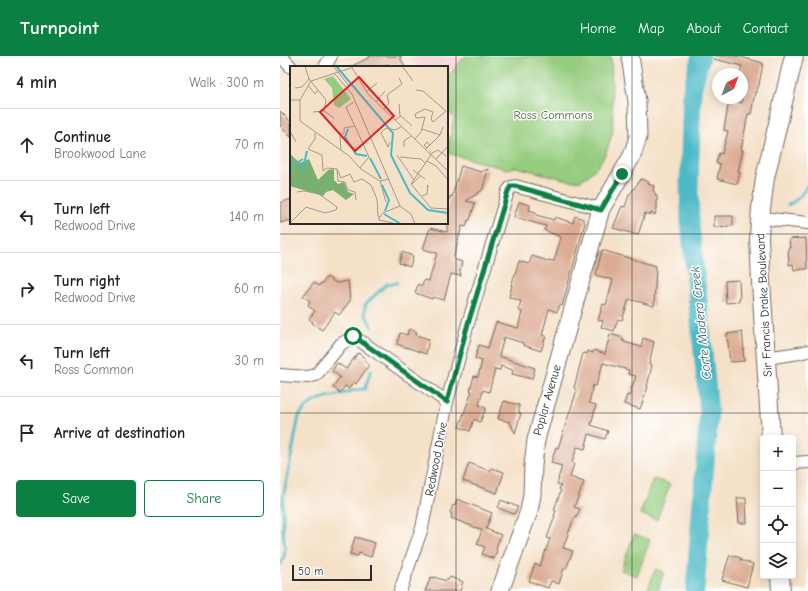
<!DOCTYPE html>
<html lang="en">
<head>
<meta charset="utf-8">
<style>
  :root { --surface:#fff; --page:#f6f6f6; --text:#222; --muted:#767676; --line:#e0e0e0; --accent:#0b8043 }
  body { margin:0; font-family:"Comic Neue",sans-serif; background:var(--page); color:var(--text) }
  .controls { position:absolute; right:12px; bottom:12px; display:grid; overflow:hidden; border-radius:4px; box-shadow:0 2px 10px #0003 }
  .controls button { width:36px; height:36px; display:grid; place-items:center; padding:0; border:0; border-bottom:1px solid var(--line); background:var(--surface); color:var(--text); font:20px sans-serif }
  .compass { position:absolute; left:432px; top:12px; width:36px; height:36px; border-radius:50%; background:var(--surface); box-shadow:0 2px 10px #0003; rotate:42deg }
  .scale { position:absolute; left:12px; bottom:10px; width:80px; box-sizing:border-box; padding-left:4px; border:2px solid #2b2b2b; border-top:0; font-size:11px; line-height:14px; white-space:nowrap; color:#2b2b2b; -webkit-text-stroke:3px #fff; paint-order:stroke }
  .stop { position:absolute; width:12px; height:12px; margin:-9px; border:3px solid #0b8043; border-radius:50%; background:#fff }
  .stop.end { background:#0b8043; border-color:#fff; box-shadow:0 1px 4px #0008 }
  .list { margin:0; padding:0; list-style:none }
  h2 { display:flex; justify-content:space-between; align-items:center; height:52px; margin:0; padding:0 16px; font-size:17px }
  h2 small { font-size:13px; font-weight:400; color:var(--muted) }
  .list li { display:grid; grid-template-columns:26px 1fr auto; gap:12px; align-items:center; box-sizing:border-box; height:72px; padding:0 16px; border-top:1px solid var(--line) }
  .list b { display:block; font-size:15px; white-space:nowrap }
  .list p { margin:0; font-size:13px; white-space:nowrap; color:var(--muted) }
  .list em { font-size:13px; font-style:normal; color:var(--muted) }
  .actions { display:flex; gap:8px; padding:12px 16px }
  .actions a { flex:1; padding:9px 0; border:1px solid var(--accent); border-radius:4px; text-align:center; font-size:14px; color:var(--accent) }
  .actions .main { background:var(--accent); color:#fff }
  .icon { flex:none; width:22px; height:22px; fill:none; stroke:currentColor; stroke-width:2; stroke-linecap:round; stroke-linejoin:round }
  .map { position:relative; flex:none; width:528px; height:535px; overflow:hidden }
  header { display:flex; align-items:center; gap:24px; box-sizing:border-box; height:56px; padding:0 20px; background:var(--accent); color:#fff }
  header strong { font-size:19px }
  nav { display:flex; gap:22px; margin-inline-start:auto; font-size:14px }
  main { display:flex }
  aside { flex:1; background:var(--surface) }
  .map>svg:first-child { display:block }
</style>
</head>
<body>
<header>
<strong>Turnpoint</strong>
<nav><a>Home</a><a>Map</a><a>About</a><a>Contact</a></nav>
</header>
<main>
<aside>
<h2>4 min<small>Walk · 300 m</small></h2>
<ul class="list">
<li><svg class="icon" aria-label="ahead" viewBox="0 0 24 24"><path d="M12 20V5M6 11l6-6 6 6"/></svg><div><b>Continue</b><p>Brookwood Lane</p></div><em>70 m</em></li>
<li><svg class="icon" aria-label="left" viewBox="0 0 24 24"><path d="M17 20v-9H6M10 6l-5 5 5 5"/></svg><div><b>Turn left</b><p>Redwood Drive</p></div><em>140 m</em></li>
<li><svg class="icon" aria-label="right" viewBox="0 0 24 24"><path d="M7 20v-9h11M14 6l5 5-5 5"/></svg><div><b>Turn right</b><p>Redwood Drive</p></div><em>60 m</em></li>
<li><svg class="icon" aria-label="left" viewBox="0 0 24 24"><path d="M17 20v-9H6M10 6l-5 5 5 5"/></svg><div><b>Turn left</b><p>Ross Common</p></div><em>30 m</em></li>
<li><svg class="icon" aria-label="arrive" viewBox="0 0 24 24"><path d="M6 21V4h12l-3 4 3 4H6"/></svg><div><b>Arrive at destination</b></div></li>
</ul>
<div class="actions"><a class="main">Save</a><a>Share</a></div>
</aside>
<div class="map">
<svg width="528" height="535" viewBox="0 0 528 535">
  <rect width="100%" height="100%" fill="#fff"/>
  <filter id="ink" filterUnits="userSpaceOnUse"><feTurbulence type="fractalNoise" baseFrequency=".025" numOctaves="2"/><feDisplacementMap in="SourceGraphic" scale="8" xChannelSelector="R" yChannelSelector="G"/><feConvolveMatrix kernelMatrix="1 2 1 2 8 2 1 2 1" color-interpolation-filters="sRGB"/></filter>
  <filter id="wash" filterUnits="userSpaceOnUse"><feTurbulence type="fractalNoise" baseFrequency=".012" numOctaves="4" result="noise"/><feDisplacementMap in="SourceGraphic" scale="16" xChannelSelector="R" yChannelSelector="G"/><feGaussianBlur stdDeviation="0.9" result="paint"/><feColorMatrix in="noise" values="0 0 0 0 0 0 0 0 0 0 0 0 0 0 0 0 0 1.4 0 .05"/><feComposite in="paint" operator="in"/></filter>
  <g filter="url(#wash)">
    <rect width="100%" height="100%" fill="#f5e1c8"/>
    <path fill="#f7cfd3" d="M 129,0 L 185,0 L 167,22 L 167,11 L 136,11 Z"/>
    <g fill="#95cc7e" stroke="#607c54">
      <path d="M 185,0 L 331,0 L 333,75 L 326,97 L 318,110 L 309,119 L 301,124 L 292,125 L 236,111 L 226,113 L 167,97 L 174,62 L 167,54 L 167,22 Z"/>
      <path d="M 373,423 L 390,428 L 377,464 L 360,458 Z"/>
      <path d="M 354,478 L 370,484 L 357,520 L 341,514 Z"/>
      <path d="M 375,513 L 384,516 L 378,535 L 375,535 L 368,533 Z"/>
    </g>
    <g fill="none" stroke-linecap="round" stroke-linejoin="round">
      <g stroke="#4cb9c6" stroke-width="3">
        <path d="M 508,149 C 519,144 522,138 528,128"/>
        <path d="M 92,271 L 85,258 L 85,249 L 94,240 L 107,228 L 117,227"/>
        <path d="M 0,508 L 4,501 L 5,493 L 3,474 L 3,442 L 19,360 C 32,343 38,343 57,339 C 67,337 75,333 85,333 L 91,314"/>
      </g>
      <path stroke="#4cb9c6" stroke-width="19" d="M 415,535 L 429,355 L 410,167 L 409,129 L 412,34 L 421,0"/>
    </g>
    <g id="blocks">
      <g fill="#dbac93">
        <path d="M 89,0 L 122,0 L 120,1 L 125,11 L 115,11 L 107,8 L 100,11 L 70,11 L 90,1 Z"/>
        <path d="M 435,0 L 457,0 L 483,7 L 479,29 L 476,36 L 475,36 L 471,58 L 468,58 L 461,94 L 463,94 L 458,116 L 460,116 L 457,128 L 437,123 L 440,108 L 436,107 L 439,97 L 442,98 L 448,75 L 444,74 L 449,44 L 462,47 L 462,18 L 460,18 L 462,10 L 434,3 Z"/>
        <path d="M 0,55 L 11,66 L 11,81 L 0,70 Z"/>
        <path d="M 181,110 L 201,116 L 208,113 L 203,132 L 201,135 L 186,145 L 195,147 L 190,164 L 188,164 L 186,171 L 182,170 L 173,203 L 182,206 L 180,215 L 181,220 L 171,218 L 164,244 L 153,241 L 152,243 L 135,237 L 138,228 L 142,230 L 144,224 L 149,225 L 157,197 L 143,193 L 150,172 L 167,176 L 167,151 L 170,140 L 172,141 Z"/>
        <path d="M 361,123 L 369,126 L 368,128 L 374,130 L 373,134 L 377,141 L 377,152 L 375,159 L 371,157 L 370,159 L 365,157 L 358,179 L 333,172 L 342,150 L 345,151 L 349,139 Z"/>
        <path d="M 11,143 L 11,164 L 0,167 L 0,147 Z"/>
        <path d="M 239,146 L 250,149 L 249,154 L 256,156 L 256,159 L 274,164 L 275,161 L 293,167 L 295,160 L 303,163 L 305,167 L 282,250 L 280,249 L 277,256 L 269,253 L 262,279 L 266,280 L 261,295 L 243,289 L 243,287 L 224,281 L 219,300 L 255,312 L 252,323 L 232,318 L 233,314 L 221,310 L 220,314 L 215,313 L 209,336 L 203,334 L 199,349 L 206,352 L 200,366 L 194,363 L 190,375 L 179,371 L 192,335 L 190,335 L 194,320 L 198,321 L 202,305 L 195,303 L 199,289 L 208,292 L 216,266 L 238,272 L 242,256 L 238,254 L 241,245 L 229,241 L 232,230 L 231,230 L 239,205 L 249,208 L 252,200 L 268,205 L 268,204 L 274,205 L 281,181 L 264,174 L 266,170 L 234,161 Z"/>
        <path d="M 434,160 L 453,160 L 453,170 L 434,171 Z"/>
        <path d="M 526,182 L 527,213 L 514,214 L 513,208 L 509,209 L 508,192 L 510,192 L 509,183 Z"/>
        <path d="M 322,194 L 376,210 L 374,250 L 349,243 L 342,264 L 338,263 L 334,275 L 321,271 L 323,265 L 318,264 L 323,248 L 326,249 L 333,224 L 316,219 Z"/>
        <path d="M 122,196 L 133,200 L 130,211 L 119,207 Z"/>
        <path d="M 47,221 L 56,227 L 68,225 L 70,245 L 59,259 L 55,256 L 42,274 L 32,267 L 33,266 L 29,263 L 35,255 L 28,249 L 30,245 L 23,240 L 34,226 L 39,230 L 41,227 L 42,228 Z"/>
        <path d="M 459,224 L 460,243 L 459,243 L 459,246 L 446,247 L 445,225 Z"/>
        <path d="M 129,273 L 137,276 L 136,279 L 149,283 L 146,298 L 117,288 L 120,277 L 127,279 Z"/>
        <path d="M 462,276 L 464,293 L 463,294 L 464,305 L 450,306 L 447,278 Z"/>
        <path d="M 330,278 L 343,282 L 342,285 L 345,285 L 344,286 L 361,291 L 363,282 L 374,286 L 369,308 L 372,309 L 367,331 L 368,331 L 360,353 L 344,348 L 347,339 L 349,340 L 356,320 L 348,318 L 349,314 L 323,307 L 316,330 L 313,329 L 309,347 L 316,349 L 311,369 L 328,375 L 325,383 L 309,378 L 305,393 L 297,391 L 292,407 L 294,408 L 290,421 L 304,426 L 294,451 L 300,453 L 296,462 L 294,462 L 283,492 L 293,495 L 286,513 L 284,512 L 279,528 L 271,525 L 268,532 L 249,525 L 255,508 L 260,510 L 270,483 L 267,482 L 275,460 L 274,460 L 276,455 L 274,454 L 281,434 L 279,433 L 281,429 L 277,428 L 279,423 L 278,423 L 282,410 L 271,407 L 276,391 L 278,392 L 297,334 L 294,332 L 303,297 L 307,298 L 308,295 L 313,297 L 314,294 L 325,298 Z"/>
        <path d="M 78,297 L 86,303 L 84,305 L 89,309 L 76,328 L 73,326 L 69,333 L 65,330 L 60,337 L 53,331 L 60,321 L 52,315 L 57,307 L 66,313 Z"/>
        <path d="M 224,345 L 239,349 L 239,357 L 241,357 L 235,377 L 230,366 L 218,363 Z"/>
        <path d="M 189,407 L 210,415 L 211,412 L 224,416 L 217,437 L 183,425 Z"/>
        <path d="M 457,442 L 466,442 L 467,467 L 459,467 Z"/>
        <path d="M 177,443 L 212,457 L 206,473 L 221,479 L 217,489 L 216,493 L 217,494 L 214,503 L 202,498 L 205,491 L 197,488 L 202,474 L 171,462 L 172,458 L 170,457 L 173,449 L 175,450 Z"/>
        <path d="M 221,444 L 238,451 L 234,458 L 218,452 Z"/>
        <path d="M 75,481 L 95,487 L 91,501 L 79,497 L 78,500 L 70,498 Z"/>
        <path d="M 450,499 L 461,502 L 460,504 L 473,508 L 467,531 L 442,524 L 449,501 L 450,501 Z"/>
        <path d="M 151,521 L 154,522 L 154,521 L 166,525 L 166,524 L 168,524 L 170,521 L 183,526 L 180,535 L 145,535 Z"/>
      </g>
    </g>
  </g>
  <g filter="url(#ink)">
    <use href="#blocks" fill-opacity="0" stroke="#726b62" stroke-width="1"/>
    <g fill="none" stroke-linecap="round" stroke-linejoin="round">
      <g stroke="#726b62" stroke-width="14">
        <g id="street">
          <path d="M 1,0 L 11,11"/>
          <path d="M 45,11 L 51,0"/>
          <path d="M 481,162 L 528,167"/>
          <path d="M 486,302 L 519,297 L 528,295"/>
          <path d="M 0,319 L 28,321 L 36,319 L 61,288 L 73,281 L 82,286 L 167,346"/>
          <path d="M 513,407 L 528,406"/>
          <path d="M 120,535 L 142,472 L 167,346 L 187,271 L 228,135 L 231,131 L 235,130 L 321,153"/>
        </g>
      </g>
      <g stroke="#726b62" stroke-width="19">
        <path id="secondary" d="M 220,535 L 249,455 L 252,439 L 253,409 L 256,384 L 321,153 L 352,100 L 358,81 L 357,45 L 350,0"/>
      </g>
      <g stroke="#726b62" stroke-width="20">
        <g id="primary">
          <path d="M 491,382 L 481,226 L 479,181 L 481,153 L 485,122 L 514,0"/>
          <path d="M 500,520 L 501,535"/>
        </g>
      </g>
      <use href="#street" stroke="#fff" stroke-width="12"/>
      <use href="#secondary" stroke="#fff" stroke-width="17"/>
      <use href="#primary" stroke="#fff" stroke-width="18"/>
    </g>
  </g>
  <g fill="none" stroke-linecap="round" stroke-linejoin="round" filter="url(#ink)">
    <path stroke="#0b8043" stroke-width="5" d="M 73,280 L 82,286 L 167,346 L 187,271 L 228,135 L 231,130 L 235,130 L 321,154 L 342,118"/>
  </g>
  <path fill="none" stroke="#2b2b2b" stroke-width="1" stroke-opacity="0.55" d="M 176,0 L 176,535M 352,0 L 352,535M 0,178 L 528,178M 0,357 L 528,357"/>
  <g text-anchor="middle" stroke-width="3" stroke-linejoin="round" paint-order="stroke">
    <g font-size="12" fill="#506348" stroke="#fff">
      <text x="273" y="63">Ross Commons</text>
    </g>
    <g font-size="12" fill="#2b2b2b" stroke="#fff">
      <text transform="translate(484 249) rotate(-93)" y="4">Sir Francis Drake Boulevard</text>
      <text transform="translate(267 344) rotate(-74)" y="4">Poplar Avenue</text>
      <text transform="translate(156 403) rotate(-79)" y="4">Redwood Drive</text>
    </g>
    <g font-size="13" font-style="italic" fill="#386469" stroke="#fff">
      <text transform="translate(420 267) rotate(-96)" y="5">Corte Madera Creek</text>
    </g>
  </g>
  <g transform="translate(10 10)">
    <rect width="158" height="158" fill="#f5e1c8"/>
    <path d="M 43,10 L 61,33 L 49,42 L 44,39 L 42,22 L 34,13 Z" fill="#95cc7e"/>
    <path d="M 0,88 L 10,97 L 19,93 L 28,114 L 38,104 L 44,103 L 44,114 L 48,118 L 54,116 L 58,126 L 64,128 L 56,134 L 43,124 L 36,126 L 33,130 L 0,120 Z" fill="#78b06d"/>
    <path fill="none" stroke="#4cb9c6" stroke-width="2" d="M 46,0 L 103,67 L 101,89 L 120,127 L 138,144 L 158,147M 58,63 L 55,71 L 66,88 L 77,90M 80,92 L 91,113M 1,101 L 13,93M 12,107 L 17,85M 92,119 L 99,134 L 95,145M 94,148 L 111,158"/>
    <path fill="none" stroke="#a49889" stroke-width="1" d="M 15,0 L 19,13 L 36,34 L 34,45M 43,0 L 60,21M 61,0 L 78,28 L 158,105M 112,0 L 123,15M 44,7 L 62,28 L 110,140 L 121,148 L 125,158M 18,19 L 25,28 L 28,24M 5,22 L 12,21 L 19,13M 76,26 L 87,17M 0,34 L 10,34 L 21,15 L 61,2M 10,34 L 10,55M 64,36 L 56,41 L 79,91 L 70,102M 86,36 L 95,25 L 93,27M 109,38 L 110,50M 94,43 L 99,37 L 97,29 L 112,18 L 109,12M 23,46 L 34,45 L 44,52M 105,54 L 111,50 L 122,60M 10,55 L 59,90 L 71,103 L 90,115 L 99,113M 132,63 L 150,69M 0,65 L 6,76M 25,67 L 25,73 L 18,83 L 32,89 L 33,105 L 37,102 L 47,103M 91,67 L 96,62 L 105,64 L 111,61M 91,67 L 98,81 L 100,76M 125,73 L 131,66 L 135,51 L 126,52 L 125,48 L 135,43 L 143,46 L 141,53 L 143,56 L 156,45 L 133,25 L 126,24M 114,81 L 114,75 L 121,70M 137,82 L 134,79 L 137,76 L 140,79M 136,83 L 150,69 L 153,61M 51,84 L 50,70 L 54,67 L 54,62 L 65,60M 140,88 L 148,84 L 156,90M 107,89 L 124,114M 141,89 L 121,118 L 141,142 L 158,143M 110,91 L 131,93 L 135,97M 146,93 L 158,80M 137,95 L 146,100 L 158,114M 123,104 L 135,113M 90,115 L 96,136M 121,119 L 130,110M 132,130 L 137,128 L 138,119 L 137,122M 66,134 L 65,126 L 58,124 L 55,116 L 48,115 L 47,103 L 51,112 L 60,108 L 64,116 L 72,113 L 81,119 L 87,133 L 88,150 L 90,151 L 93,147 L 110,140M 89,151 L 89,154 L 107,158M 0,157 L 16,141 L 35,147 L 46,144 L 47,141 L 29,128 L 14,125 L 7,126"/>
    <path fill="#d62828" fill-opacity="0.15" stroke="#d62828" stroke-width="2" d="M 69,11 L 104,50 L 65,85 L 30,46 Z"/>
    <rect width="158" height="158" fill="none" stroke="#2b2b2b" stroke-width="2"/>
  </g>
</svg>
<div class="controls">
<button>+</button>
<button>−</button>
<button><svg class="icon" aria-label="locate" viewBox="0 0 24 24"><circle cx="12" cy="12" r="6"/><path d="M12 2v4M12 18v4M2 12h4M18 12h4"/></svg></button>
<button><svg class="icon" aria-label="layers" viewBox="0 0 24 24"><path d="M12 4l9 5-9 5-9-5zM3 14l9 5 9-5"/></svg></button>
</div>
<svg class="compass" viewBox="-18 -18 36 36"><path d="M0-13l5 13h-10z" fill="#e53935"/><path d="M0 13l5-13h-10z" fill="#767676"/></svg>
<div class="scale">50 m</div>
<div class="stop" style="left:73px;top:280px"></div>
<div class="stop end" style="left:342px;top:118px"></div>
</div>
</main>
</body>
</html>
